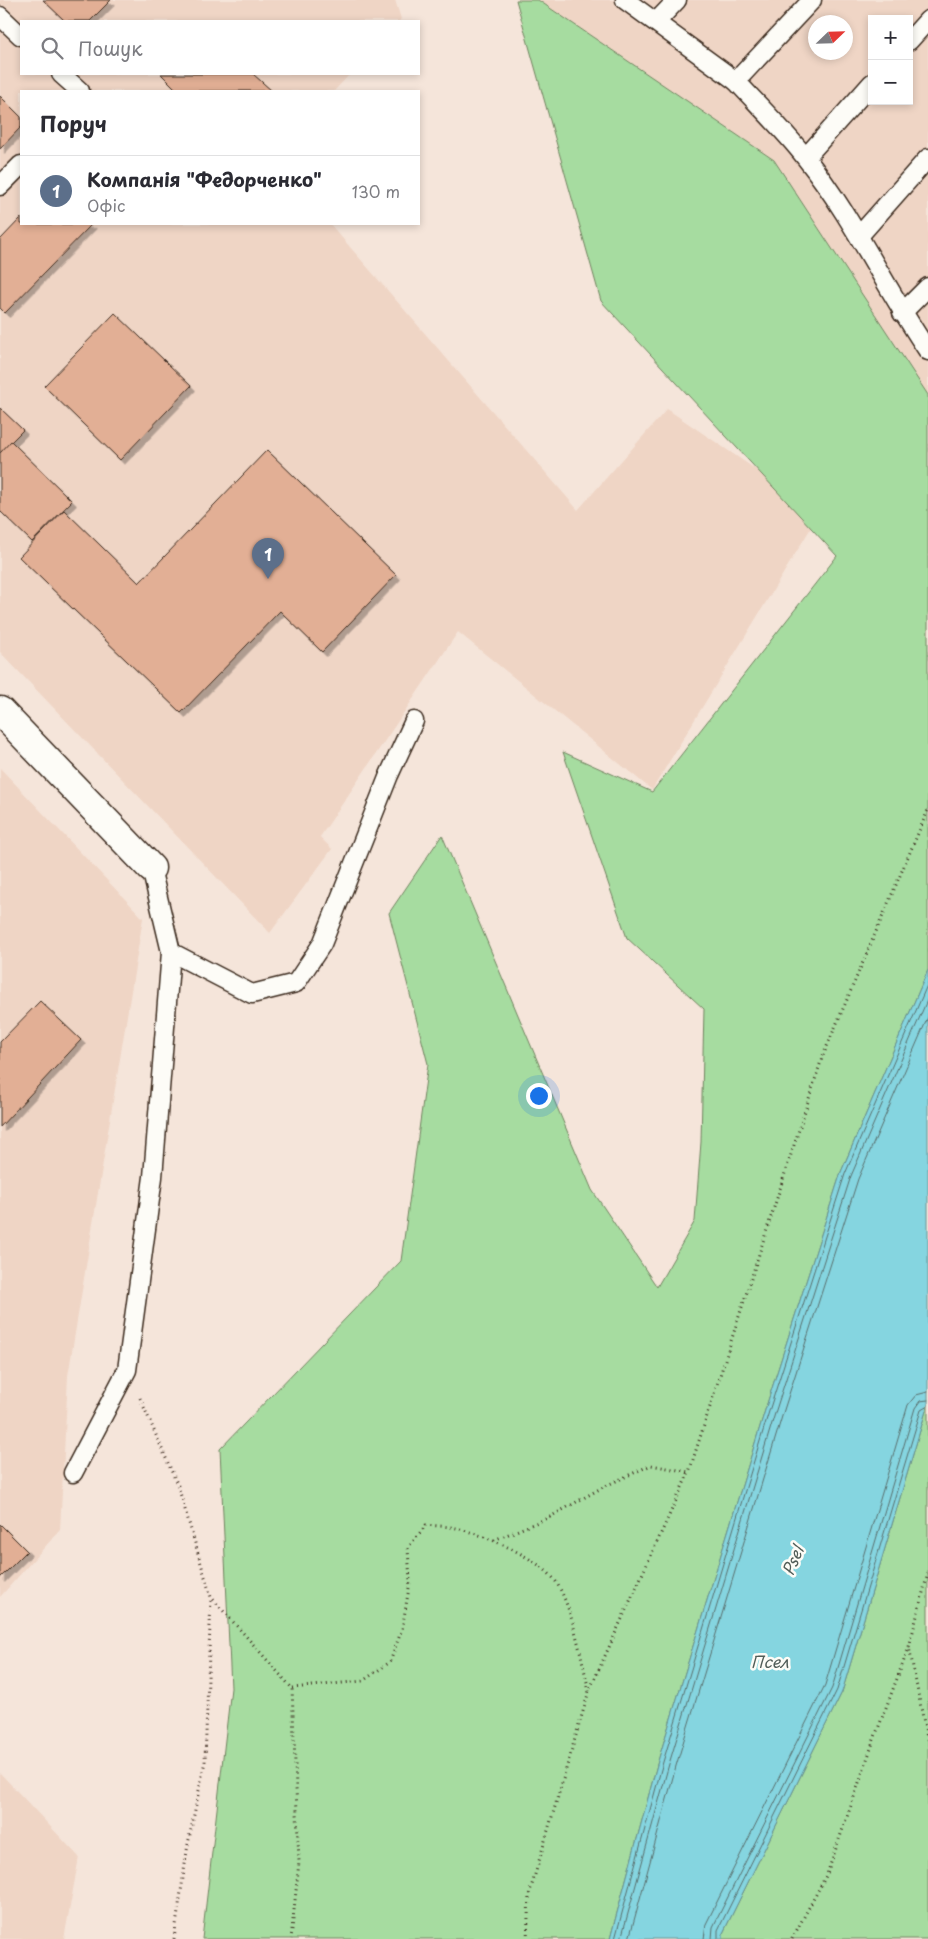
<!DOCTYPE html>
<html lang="uk">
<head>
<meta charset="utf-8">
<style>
  :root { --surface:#fff; --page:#f2f2f3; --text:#2b2b33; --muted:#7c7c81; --line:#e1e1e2; --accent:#0f766e }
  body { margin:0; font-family:"Playpen Sans",sans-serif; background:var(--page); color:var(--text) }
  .controls { position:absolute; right:15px; top:15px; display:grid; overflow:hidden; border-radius:0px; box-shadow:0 2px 8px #0003 }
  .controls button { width:45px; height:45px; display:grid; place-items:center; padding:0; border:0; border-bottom:1px solid var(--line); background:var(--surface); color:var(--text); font:25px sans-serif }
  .compass { position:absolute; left:808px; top:15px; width:45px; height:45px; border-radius:50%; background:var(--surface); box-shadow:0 2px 8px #0003; rotate:67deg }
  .you { position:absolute; left:538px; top:1095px; width:18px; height:18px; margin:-12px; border:4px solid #fff; border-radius:50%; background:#1a73e8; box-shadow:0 0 0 8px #1a73e833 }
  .badge { display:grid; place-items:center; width:32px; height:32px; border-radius:50%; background:var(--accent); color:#fff; font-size:16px; font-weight:700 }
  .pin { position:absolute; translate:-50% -41px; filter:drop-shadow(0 1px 2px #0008) }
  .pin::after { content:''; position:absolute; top:26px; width:18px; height:15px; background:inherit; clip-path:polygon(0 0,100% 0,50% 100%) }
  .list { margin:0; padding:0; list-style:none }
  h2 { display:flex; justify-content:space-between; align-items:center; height:65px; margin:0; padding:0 20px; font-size:21px }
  h2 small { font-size:16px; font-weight:400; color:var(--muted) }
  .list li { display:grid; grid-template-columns:32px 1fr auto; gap:15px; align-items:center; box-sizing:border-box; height:70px; padding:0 20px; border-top:1px solid var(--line) }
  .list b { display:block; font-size:19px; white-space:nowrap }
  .list p { margin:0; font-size:16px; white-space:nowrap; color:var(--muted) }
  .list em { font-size:16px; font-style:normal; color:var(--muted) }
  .icon { flex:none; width:28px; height:28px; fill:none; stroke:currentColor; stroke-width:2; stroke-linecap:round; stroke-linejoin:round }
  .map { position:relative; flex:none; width:928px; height:1939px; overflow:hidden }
  .search { position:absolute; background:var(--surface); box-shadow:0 2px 8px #0003; left:20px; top:20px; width:400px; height:55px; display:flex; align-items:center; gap:12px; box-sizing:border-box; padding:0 18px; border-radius:0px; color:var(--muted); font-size:19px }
  .panel { position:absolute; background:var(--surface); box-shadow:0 2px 8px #0003; left:20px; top:90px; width:400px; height:135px; border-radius:0px }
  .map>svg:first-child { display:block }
</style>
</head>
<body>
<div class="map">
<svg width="928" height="1939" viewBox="0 0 928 1939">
  <defs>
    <filter id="shadow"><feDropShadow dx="4.5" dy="4.5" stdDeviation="0" flood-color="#0004"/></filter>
  </defs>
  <rect width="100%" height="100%" fill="#f5e5da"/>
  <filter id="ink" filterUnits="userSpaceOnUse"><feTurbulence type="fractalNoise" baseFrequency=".02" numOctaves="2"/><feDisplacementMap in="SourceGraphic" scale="10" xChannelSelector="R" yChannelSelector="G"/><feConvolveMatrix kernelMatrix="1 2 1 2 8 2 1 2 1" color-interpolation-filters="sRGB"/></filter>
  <g filter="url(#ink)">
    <g fill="#efd5c5" fill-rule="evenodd">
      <path d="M 0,0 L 395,0 L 401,19 L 399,21 L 21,21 L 21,74 L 350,74 L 334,91 L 21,91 L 21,224 L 330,224 L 578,510 L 667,409 L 820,513 L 652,790 L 458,632 L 320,837 L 332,849 L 270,933 L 0,652 Z"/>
      <path d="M 538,0 L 928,0 L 928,395 L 774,160 ZM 872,19 L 909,19 L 909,101 L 872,101 ZM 816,22 L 846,22 L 846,52 L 816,52 Z"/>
      <path d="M 0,768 L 143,918 L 68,1376 L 60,1530 L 0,1597 Z"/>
      <path d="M 0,1773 L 79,1857 L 64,1939 L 0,1939 Z"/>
    </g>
    <g fill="#a6dca0" stroke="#70835f">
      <path d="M 516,0 L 538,0 L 774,160 L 928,395 L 928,970 L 841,1172 L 766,1407 L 658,1761 L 610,1939 L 202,1939 L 231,1688 L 220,1449 L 401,1261 L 428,1064 L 389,913 L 442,835 L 592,1190 L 657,1287 L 695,1221 L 701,1142 L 704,1009 L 627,938 L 563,752 L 652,792 L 837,556 L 601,301 Z"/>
      <path d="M 928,1404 L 928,1939 L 723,1939 L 723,1933 L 842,1692 Z"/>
    </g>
    <path fill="#85d5e0" stroke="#679192" d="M 928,970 L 928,1404 L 842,1692 L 723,1933 L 723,1939 L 610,1939 L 658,1761 L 766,1407 L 841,1172 Z"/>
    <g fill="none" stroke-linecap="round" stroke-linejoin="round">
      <g stroke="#596e6c" stroke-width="1">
        <path d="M 615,1939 L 663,1762 L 770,1408 L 845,1174 L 928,983"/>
        <path d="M 621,1939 L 669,1764 L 776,1410 L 851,1176 L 928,998"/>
        <path d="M 629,1939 L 676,1766 L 783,1413 L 858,1179 L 928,1017"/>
        <path d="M 704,1939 L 706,1924 L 825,1685 L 908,1405 L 916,1395 L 928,1392"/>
        <path d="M 712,1939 L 713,1927 L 832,1688 L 915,1408 L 920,1401 L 928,1400"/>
        <path d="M 718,1939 L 718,1930 L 837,1690 L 921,1410 L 928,1406"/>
      </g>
    </g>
    <g fill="#e2af95" stroke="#3b2a1e" filter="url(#shadow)">
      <path d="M 43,0 L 111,0 L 90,21 L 65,21 Z"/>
      <path d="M 161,74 L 253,74 L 272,91 L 178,91 Z"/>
      <path d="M 0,96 L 21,117 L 21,127 L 0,149 Z"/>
      <path d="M 21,218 L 21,224 L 92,224 L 5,313 L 0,308 L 0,240 Z"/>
      <path d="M 115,313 L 191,386 L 120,460 L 44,386 Z"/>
      <path d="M 0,408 L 23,430 L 0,453 Z"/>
      <path d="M 11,441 L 72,501 L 32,542 L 0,511 L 0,453 Z"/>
      <path d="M 267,450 L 396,575 L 322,652 L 280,611 L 181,713 L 19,557 L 64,510 L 139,583 Z"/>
      <path d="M 40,1001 L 81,1040 L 0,1127 L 0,1042 Z"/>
      <path d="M 0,1524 L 27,1551 L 0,1578 Z"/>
    </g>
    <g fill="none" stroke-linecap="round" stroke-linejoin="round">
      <g stroke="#3b2a1e" stroke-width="21">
        <g id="service">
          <path d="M 625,0 L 736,81 L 812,0"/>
          <path d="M 0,16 L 21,36"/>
          <path d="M 656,22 L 677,0"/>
          <path d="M 909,41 L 928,20"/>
          <path d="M 61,74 L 80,91"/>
          <path d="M 736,81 C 759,106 784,130 805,157 C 853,217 885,288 928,351"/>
          <path d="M 806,157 L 872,83"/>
          <path d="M 0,186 L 21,165"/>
          <path d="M 859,236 L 928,158"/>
          <path d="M 902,313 L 928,287"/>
          <path d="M 171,952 L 252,994 L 296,983 L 322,944 L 389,775 L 414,721"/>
          <path d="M 73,1473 L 127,1370 L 153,1177 L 171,952 L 151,868"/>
        </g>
      </g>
      <g stroke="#3b2a1e" stroke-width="31">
        <path id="minor" d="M 0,711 L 151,868"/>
      </g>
      <g stroke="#3b2a1e" stroke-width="3" stroke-dasharray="1 4" stroke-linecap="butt">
        <path d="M 140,1398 L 178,1486 L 211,1597 L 292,1688 L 299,1862 L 291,1939"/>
        <path d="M 494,1540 L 550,1517 L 603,1487 L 651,1465 L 689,1472"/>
        <path d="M 928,1573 L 909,1647 L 928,1743"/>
        <path d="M 292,1688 L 363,1681 L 390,1662 L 402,1629 L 410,1582 L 408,1548 L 426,1525 C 435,1526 446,1526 456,1528 C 483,1534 545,1560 558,1585 C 574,1615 581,1657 589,1691"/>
        <path d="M 174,1939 L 188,1844 L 205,1761 L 211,1597"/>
        <path d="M 527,1939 L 529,1895 L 589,1691 L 689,1472 L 822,1058 L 928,810"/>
        <path d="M 792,1939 L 827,1874 L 876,1734 L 909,1647"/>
      </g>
      <use href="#service" stroke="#fdfcf7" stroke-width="18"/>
      <use href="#minor" stroke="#fdfcf7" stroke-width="28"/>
    </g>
  </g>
  <g text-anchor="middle" stroke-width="5" stroke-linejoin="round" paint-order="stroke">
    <g font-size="16" font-style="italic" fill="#515d58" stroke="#fdfcf7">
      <text transform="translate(793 1561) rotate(-67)" y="6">Psel</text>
      <text x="770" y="1668">Псел</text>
    </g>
  </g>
</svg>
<div class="controls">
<button>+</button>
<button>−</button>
</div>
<svg class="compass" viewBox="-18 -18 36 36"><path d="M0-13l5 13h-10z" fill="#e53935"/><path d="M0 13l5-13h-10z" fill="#7c7c81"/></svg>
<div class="you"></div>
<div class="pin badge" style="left:268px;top:579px;background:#5c6f8a">1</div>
<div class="search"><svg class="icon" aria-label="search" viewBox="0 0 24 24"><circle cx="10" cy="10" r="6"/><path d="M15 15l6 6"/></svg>Пошук</div>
<section class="panel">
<h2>Поруч<small></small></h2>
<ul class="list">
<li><span class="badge" style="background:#5c6f8a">1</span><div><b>Компанія &quot;Федорченко&quot;</b><p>Офіс</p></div><em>130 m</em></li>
</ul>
</section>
</div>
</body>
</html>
